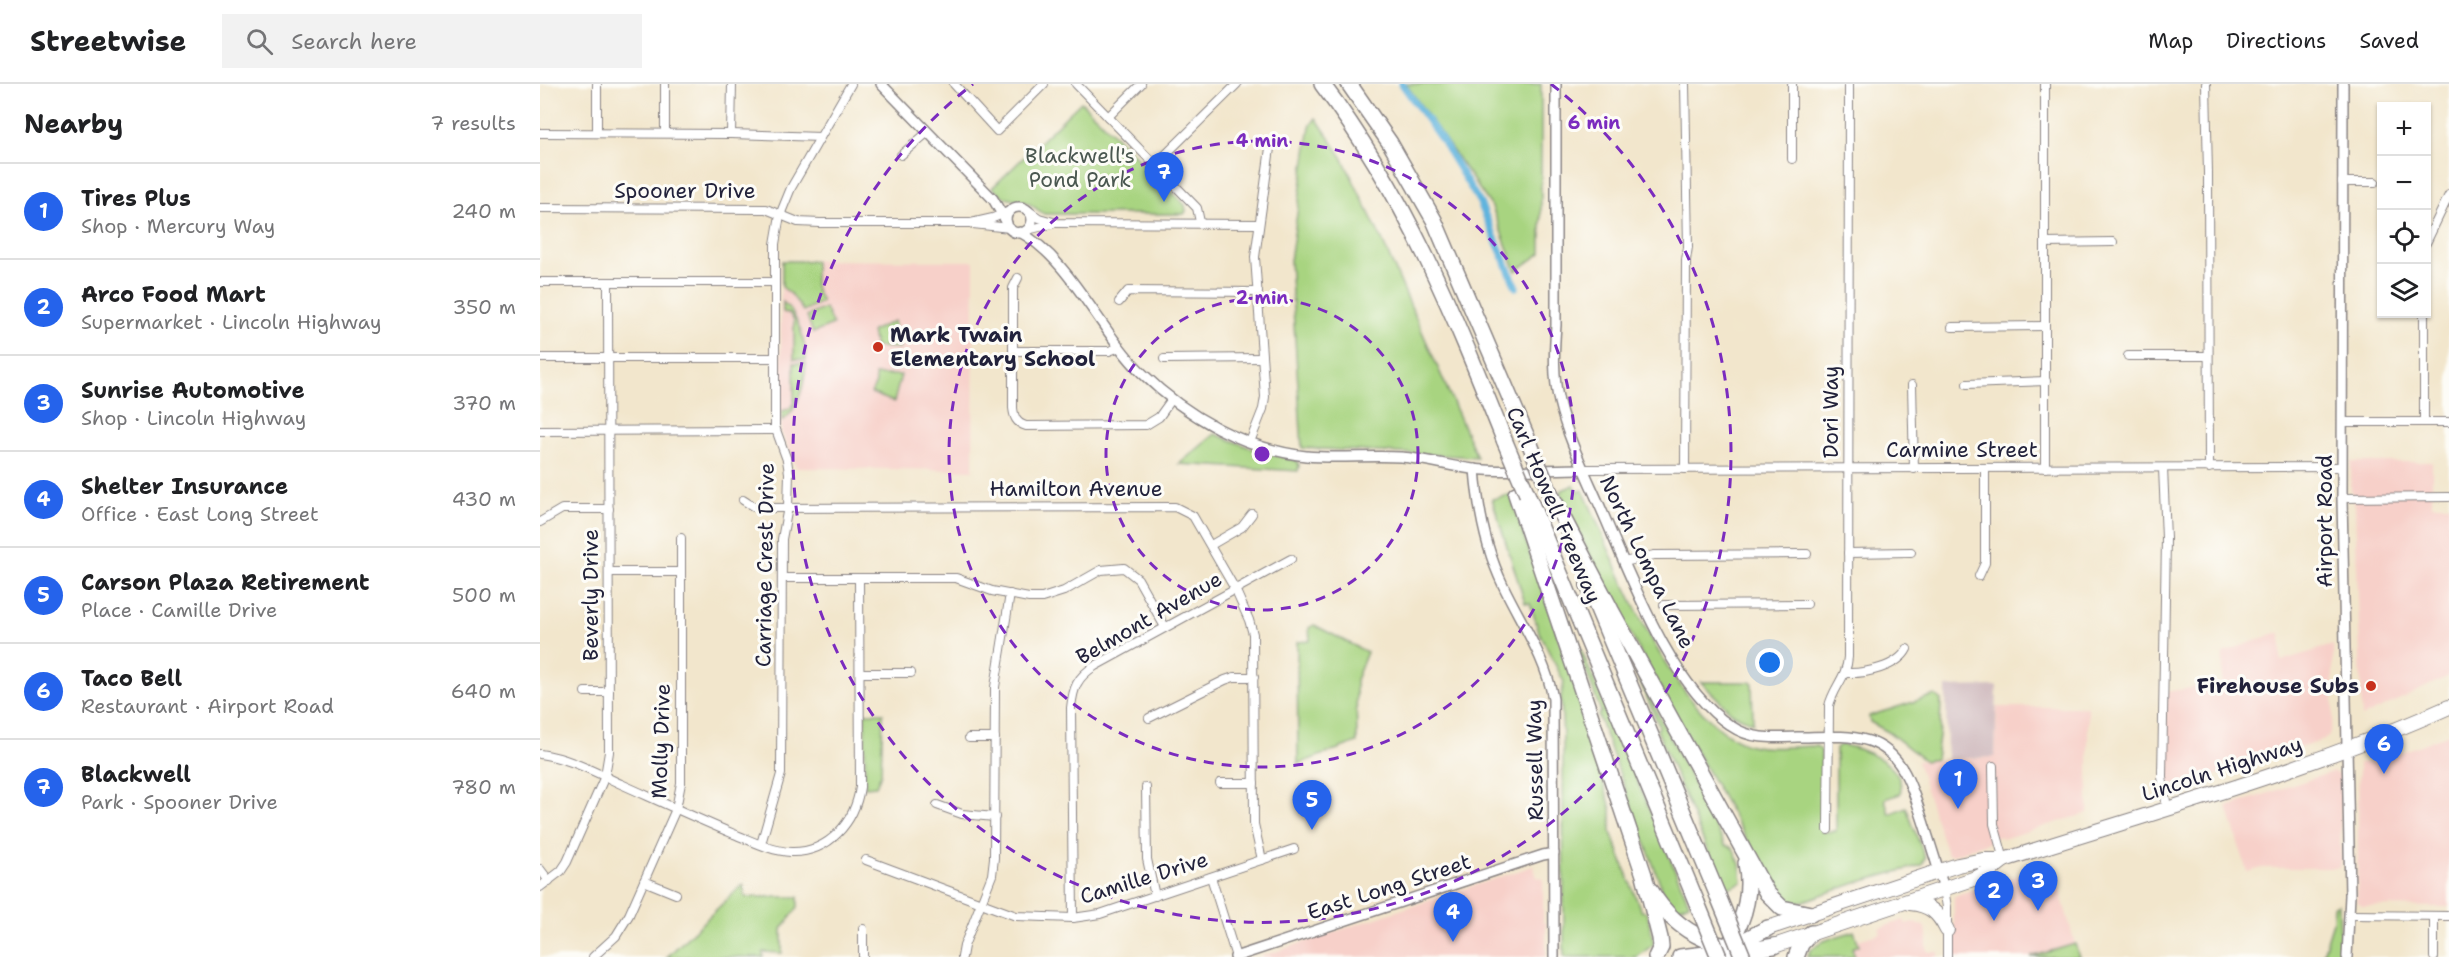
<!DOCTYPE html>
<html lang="en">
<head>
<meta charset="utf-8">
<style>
  :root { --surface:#fff; --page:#f2f2f2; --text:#202124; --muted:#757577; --line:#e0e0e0; --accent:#2563eb }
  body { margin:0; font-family:"Shantell Sans",sans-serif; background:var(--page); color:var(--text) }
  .controls { position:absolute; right:18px; top:18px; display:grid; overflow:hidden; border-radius:0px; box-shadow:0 2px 4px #0004 }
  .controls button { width:54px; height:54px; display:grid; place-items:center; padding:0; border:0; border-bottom:2px solid var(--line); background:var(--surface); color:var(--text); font:30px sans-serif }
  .you { position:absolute; left:1230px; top:579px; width:21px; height:21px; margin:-15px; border:4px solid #fff; border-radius:50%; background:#1a73e8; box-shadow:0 0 0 9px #1a73e833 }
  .badge { display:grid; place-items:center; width:39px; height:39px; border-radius:50%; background:var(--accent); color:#fff; font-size:20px; font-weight:700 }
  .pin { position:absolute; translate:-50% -50px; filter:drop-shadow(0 2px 3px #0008) }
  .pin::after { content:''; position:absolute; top:32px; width:21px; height:18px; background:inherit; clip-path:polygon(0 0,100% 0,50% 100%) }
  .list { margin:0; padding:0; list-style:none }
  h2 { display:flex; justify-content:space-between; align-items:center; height:78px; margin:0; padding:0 24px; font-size:26px }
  h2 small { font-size:20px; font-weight:400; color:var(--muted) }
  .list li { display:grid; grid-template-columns:39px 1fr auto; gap:18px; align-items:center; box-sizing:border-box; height:96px; padding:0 24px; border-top:2px solid var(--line) }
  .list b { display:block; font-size:22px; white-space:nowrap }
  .list p { margin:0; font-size:20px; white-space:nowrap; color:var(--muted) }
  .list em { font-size:20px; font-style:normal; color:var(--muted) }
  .icon { flex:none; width:33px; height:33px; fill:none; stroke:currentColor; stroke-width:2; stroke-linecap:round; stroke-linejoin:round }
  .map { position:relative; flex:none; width:1909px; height:873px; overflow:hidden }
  header { display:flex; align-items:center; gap:36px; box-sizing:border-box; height:84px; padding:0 30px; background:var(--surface); border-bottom:2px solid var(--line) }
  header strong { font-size:28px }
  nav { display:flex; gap:33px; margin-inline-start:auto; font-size:21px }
  .search { width:420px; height:54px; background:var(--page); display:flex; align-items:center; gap:15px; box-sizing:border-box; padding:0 21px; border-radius:0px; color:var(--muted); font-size:22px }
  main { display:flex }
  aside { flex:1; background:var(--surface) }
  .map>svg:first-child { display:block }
</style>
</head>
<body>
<header>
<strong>Streetwise</strong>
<div class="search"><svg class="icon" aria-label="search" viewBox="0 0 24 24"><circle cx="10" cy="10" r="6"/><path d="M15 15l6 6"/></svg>Search here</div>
<nav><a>Map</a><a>Directions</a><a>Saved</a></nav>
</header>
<main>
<aside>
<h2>Nearby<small>7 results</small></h2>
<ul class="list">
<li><span class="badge">1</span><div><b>Tires Plus</b><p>Shop · Mercury Way</p></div><em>240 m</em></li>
<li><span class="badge">2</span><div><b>Arco Food Mart</b><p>Supermarket · Lincoln Highway</p></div><em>350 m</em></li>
<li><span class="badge">3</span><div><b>Sunrise Automotive</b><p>Shop · Lincoln Highway</p></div><em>370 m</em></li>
<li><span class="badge">4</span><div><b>Shelter Insurance</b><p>Office · East Long Street</p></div><em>430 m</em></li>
<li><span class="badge">5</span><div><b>Carson Plaza Retirement</b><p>Place · Camille Drive</p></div><em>500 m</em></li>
<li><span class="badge">6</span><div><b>Taco Bell</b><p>Restaurant · Airport Road</p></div><em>640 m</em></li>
<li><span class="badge">7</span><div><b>Blackwell</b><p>Park · Spooner Drive</p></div><em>780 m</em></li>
</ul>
</aside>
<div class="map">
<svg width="1909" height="873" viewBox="0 0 1909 873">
  <rect width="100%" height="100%" fill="#fdfcf7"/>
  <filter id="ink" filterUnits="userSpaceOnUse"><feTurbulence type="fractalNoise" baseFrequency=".0167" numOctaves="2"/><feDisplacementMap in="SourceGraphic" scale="12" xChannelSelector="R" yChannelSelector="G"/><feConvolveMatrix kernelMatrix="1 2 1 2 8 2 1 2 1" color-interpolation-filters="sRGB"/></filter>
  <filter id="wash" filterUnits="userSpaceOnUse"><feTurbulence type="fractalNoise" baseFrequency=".008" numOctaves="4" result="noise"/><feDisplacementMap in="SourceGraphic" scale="24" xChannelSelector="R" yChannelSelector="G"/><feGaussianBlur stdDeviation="1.35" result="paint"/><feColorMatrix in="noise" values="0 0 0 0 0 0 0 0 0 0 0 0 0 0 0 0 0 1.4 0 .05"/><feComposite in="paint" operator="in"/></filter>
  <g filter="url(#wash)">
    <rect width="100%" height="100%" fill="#f2e6cc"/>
    <g fill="#f7d0c9">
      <path d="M 241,176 L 434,177 L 433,386 L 257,384 L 241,348 Z"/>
      <path d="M 1811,378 L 1892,378 L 1892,421 L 1909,421 L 1909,592 L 1822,633 L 1815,422 L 1811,407 Z"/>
      <path d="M 1736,549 L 1741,549 L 1741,577 L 1793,561 L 1793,636 L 1789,652 L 1784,656 L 1629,706 L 1625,692 L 1626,608 L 1682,599 L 1683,569 Z"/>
      <path d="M 1457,623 L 1548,623 L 1548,729 L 1462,755 L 1461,752 L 1449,755 L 1449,758 L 1414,771 L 1408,770 L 1406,767 L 1377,677 L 1455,673 Z"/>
      <path d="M 1909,650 L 1909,823 L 1822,822 L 1817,817 L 1819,679 L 1836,678 Z"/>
      <path d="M 1792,688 L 1796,689 L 1801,694 L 1800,784 L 1722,784 L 1707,788 L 1687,723 Z"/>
      <path d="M 1513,781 L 1535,860 L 1491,873 L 1414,873 L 1414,814 L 1419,810 Z"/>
      <path d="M 993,782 L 997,793 L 1003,794 L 1003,838 L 1006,839 L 1006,873 L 719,873 Z"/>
      <path d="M 1364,836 L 1366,840 L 1375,839 L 1384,842 L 1387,848 L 1387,866 L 1389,868 L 1398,868 L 1398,873 L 1315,873 L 1312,864 L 1319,861 L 1318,856 L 1341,849 L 1339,844 Z"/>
    </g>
    <path fill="#d2bec1" d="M 1457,602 L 1455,673 L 1407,675 L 1406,603 Z"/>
    <g fill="#a8d480" stroke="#657b5e" stroke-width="1.5">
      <path d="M 866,0 L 1001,0 L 1001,169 L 976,187 L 952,123 Z"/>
      <path d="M 541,18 L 645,121 L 646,127 L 644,130 L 504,130 L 488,119 L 466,114 L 452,104 Z"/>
      <path d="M 776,34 L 802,73 L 842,156 L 937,373 L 762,364 L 750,177 L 770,42 Z"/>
      <path d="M 242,177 L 275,177 L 275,203 L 282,218 L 263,227 L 252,211 L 242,203 Z"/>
      <path d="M 243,218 C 258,231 265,255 266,276 L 254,275 L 254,236 L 250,230 L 243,228 Z"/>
      <path d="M 285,224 L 293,241 L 273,249 L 267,232 Z"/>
      <path d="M 354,237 L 360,264 L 335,263 L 332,247 Z"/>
      <path d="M 254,279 L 266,279 C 265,298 259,326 242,337 L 242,327 L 249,325 L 254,319 Z"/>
      <path d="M 335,291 L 361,291 L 354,318 L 331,309 L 336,299 Z"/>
      <path d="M 675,350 L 716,366 L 757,377 L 759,381 L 758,387 L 639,380 Z"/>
      <path d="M 1034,401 L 1038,408 L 1043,406 C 1074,475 1130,630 1204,659 C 1225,667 1254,662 1276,662 L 1281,666 L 1282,748 L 1296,747 L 1296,664 L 1300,661 C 1322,663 1367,681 1360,710 L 1345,715 L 1349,730 L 1366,723 L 1385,774 L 1382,781 L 1319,798 L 1258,819 L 1247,817 L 1237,810 C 1164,676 1081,547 1020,407 Z"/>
      <path d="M 970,411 L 1028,582 L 1071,724 L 1071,748 L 1101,827 L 1107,828 L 1114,860 L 1097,873 L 1024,873 L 1023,655 L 1021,612 L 1024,598 L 999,548 L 990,519 L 985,519 L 952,415 Z"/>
      <path d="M 1020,516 L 1149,819 L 1134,826 L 1124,810 L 1058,631 L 1061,628 Z"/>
      <path d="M 774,541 L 827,568 L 816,596 L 817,658 L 758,680 L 757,558 L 770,557 L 769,544 Z"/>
      <path d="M 1091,577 L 1185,761 L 1193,764 L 1200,780 L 1202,798 L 1184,806 L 1117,646 L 1119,642 Z"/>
      <path d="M 1161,598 L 1212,598 L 1213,639 L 1193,630 Z"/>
      <path d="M 1395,611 L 1401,616 L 1400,644 L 1396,675 L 1385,677 L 1350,649 L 1330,638 L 1329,632 Z"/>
      <path d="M 325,629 L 343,629 L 341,690 L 336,702 L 325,703 Z"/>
      <path d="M 203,800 L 205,813 L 258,813 L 258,823 L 242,845 L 242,869 L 223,868 L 223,873 L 127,873 Z"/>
      <path d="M 1799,820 L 1800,854 L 1798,872 L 1782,873 L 1793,838 L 1794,822 Z"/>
      <path d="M 1314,847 L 1319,861 L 1312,864 L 1315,873 L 1267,873 C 1272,856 1299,853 1314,847 Z"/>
      <path d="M 1535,860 L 1539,873 L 1491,873 Z"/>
    </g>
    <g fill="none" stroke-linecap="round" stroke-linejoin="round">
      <path stroke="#61b4dd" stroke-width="7" d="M 862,0 L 901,55 L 940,119 L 976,203"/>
    </g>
  </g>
  <g filter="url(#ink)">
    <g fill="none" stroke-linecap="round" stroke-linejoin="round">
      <g stroke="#8a8484" stroke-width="10">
        <g id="minor">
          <path d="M 414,0 L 457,47 L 504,0"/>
          <path d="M 536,0 L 657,124 L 660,138"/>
          <path d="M 1505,0 L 1505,384"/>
          <path d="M 1666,0 L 1668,89 L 1669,384"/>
          <path d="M 568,33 L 601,0"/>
          <path d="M 0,49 L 191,50 L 280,53"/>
          <path d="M 57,49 L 57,0"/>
          <path d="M 125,49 L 125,0"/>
          <path d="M 191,50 L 192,0"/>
          <path d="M 361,71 L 388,48"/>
          <path d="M 1252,75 L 1252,0"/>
          <path d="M 615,81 L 697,0"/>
          <path d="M 1802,98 L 1835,98"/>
          <path d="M 0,124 L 226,125 L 258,138 L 280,139 L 431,139 L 453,134 L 470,127"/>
          <path d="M 489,127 L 499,134 L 517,139 L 719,140"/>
          <path d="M 433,140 L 470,144"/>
          <path d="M 487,146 L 512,140"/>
          <path d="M 1505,159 L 1573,158"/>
          <path d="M 1886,159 L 1909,111"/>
          <path d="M 478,194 L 473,204 L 473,324 C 474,333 476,339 486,342 L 606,341 L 619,333 L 632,315"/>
          <path d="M 0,198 L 235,198"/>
          <path d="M 579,218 L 588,207 L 718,208"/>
          <path d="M 1884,230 L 1884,338"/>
          <path d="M 1412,243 L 1505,242"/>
          <path d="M 473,267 L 569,267 L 580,263"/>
          <path d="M 1588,272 L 1668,272"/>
          <path d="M 0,274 L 234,274"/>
          <path d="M 624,275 L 722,274"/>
          <path d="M 1427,300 L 1506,297"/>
          <path d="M 1372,301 L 1374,385"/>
          <path d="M 1802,338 L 1909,338"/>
          <path d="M 0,347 L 236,346"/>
          <path d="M 710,358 L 723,325 L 725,313 L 715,173 L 730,64"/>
          <path d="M 1623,384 L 1626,454 L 1622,693 L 1627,724"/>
          <path d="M 1043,385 L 1802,383"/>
          <path d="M 1145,385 L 1146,176 L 1148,163 L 1145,0"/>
          <path d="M 1802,414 L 1909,413"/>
          <path d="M 203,416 L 214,423 L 221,424 L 635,423 L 653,432 L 695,505 L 709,536 L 713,550 L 714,740 L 722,776"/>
          <path d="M 0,438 L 22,425 L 69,425"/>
          <path d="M 671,461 L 702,443 L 712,430"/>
          <path d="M 1308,469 L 1371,468"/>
          <path d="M 1084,478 L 1114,471 L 1267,470"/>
          <path d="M 69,488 L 141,488"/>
          <path d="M 1439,492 L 1445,479 L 1445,384"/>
          <path d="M 243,494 L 416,494 L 452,507 L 489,514 L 502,514 L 524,507 L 561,486 L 584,484 L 598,495 L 625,543"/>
          <path d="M 1124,521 L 1267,520"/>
          <path d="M 320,589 L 371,589"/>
          <path d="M 1306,589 C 1324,590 1358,583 1367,565"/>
          <path d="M 45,608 L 69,608"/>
          <path d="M 609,634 L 685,596 L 694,593 L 714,593"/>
          <path d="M 429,654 L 455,654"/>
          <path d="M 0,670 C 29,674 55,688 81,700 C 119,717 156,734 194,750 C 212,757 231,767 251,768 C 289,769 315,738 320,703 L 319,494"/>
          <path d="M 1453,682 L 1454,740 L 1464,776"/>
          <path d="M 680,699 L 714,699"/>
          <path d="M 606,703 L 607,775 L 615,812"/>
          <path d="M 397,721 L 422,730 L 455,733"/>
          <path d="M 1288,746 L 1289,622 C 1293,604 1307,593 1308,573 L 1309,0"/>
          <path d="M 221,760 L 241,690 L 242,455 L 248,423 L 249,389 L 247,376 L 235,343 L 235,160 L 240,131 L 251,104 L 311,0"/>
          <path d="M 326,776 L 476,832 L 533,834 L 560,830 L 754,765"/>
          <path d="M 0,785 L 9,797"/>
          <path d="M 671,793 L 696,873"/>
          <path d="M 104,797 L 136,810"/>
          <path d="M 0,803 L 21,787 L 27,778 L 65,692 L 69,668 L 68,199"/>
          <path d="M 1404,805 L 1407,823 L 1407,873"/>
          <path d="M 1810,831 L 1909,832"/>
          <path d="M 533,834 L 531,624 C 533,604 537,593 555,582 L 751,475"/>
          <path d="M 53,873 L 76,852 L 89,831 L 136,725 L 141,699 L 141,454"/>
          <path d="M 323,873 L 323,845"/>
          <path d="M 422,873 L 424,862 L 452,791 L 454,774 L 455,603 L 470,510"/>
          <path d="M 1894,873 L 1894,832"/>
        </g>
      </g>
      <g stroke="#8a8484" stroke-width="12">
        <g id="tertiary">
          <path d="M 341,0 L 453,115 L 467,139"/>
          <path d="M 1016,0 L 1016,241 C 1014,267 1013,292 1019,318 C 1028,356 1047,392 1062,427 C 1090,491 1131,603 1191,642 C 1211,656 1234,654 1257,653 C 1280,653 1306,650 1329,657 C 1365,669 1373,708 1384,740 C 1391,762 1398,783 1404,805"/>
          <path d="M 1803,0 L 1802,414 L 1810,811 L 1807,873"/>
          <circle cx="479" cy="136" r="13"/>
          <path d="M 480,148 C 531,176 560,248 602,289 C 646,332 704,365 766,372 C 797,375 830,371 861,373 C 886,375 909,382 933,385 C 967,389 1008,385 1043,385"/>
          <path d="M 935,385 C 938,424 946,466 963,501 C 981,539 1006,574 1013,615 L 1014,873"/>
          <path d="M 695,873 L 1003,771 L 1014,769"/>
        </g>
      </g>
      <g stroke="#8a8484" stroke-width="16">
        <g id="trunk">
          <path d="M 1370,819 C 1390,821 1398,828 1407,846"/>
          <path d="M 1228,844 L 1418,781 L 1443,776 L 1464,776 C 1613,728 1766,687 1909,623"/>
          <path d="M 1234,862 L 1436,794 L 1450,787 L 1464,776"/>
        </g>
      </g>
      <g stroke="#8a8484" stroke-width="18">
        <g id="motorway">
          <path d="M 782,0 C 866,111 914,230 965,358"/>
          <path d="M 809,0 L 850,59 L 894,136 L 989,358"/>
          <path d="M 1010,409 L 1071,526 L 1227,809 L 1242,824 L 1271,830"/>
          <path d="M 976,410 L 1104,791 L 1120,854 L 1121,863 L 1116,873"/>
          <path d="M 987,410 L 1157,819"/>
          <path d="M 1048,501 L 1178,812"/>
          <path d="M 1111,807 C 1136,850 1186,873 1234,862"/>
          <path d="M 1190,859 C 1205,834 1212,808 1206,779"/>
          <path d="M 1191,870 L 1205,856 L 1228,844"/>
          <path d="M 1140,873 L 1166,870 L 1188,871"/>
          <path d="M 1256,873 L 1261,860 L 1271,849"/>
        </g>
      </g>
      <use href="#minor" stroke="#fff" stroke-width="8"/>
      <use href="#tertiary" stroke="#fff" stroke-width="9"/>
      <use href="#trunk" stroke="#fff" stroke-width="14"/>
      <use href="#motorway" stroke="#fff" stroke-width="15"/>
      <g stroke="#8a8484" stroke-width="18" stroke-linecap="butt">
        <g id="motorway-bridge">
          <path d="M 965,358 L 987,410"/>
          <path d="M 989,358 L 1010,409"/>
          <path d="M 1178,812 L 1203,873"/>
          <path d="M 1157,819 L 1179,873"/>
        </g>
      </g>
      <use href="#motorway-bridge" stroke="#fff" stroke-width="15"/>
    </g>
  </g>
  <g fill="none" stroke="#7b2cbf" stroke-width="3" stroke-dasharray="10 8">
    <circle cx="722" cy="370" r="156"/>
    <circle cx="722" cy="370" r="313"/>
    <path d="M1011 0A469 469 0 1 1 433 0"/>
  </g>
  <g fill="#c8321e" stroke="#fdfcf7" stroke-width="2">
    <circle cx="338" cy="263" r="6"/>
    <circle cx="1831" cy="602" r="6"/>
  </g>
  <g text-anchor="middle" stroke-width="6" stroke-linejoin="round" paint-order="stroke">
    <g font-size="21" fill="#4a5750" stroke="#fdfcf7">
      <text x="540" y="79">Blackwell's<tspan x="540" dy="24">Pond Park</tspan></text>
    </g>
    <g font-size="21" fill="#22223b" stroke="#fdfcf7">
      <text x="145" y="114">Spooner Drive</text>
      <text transform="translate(1291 328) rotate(-90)" y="7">Dori Way</text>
      <text x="1422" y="373">Carmine Street</text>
      <text x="536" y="412">Hamilton Avenue</text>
      <text transform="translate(1014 421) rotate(67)" y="7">Carl Howell Freeway</text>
      <text transform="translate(1785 437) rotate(-90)" y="7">Airport Road</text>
      <text transform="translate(1107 478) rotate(64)" y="7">North Lompa Lane</text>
      <text transform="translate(225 481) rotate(-89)" y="7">Carriage Crest Drive</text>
      <text transform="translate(51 511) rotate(-90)" y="7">Beverly Drive</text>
      <text transform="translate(609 534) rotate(-30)" y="7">Belmont Avenue</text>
      <text transform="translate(121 657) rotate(-88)" y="7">Molly Drive</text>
      <text transform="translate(995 676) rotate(-91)" y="7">Russell Way</text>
      <text transform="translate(1682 685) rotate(-18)" y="7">Lincoln Highway</text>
      <text transform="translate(604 794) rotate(-17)" y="7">Camille Drive</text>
      <text transform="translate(849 803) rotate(-18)" y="7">East Long Street</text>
    </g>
    <g font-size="21" font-weight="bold" fill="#22223b" stroke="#fdfcf7" text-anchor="start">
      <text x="350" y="258">Mark Twain<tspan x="350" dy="24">Elementary School</tspan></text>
      <text x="1819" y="609" text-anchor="end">Firehouse Subs</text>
    </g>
  </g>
  <circle cx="722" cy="370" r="9" fill="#7b2cbf" stroke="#fdfcf7" stroke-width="3"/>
  <g font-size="18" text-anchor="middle" font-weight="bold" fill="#7b2cbf" stroke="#fdfcf7" stroke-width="6" stroke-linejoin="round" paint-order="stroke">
    <text x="1054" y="45">6 min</text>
    <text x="722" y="63">4 min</text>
    <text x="722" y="220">2 min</text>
  </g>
</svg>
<div class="controls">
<button>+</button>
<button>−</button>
<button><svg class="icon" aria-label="locate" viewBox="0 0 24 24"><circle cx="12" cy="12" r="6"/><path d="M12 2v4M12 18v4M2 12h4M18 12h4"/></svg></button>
<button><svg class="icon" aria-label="layers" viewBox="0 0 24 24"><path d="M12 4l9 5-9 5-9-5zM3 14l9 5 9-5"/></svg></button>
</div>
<div class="you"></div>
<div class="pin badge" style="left:1418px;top:725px">1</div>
<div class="pin badge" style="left:1454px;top:837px">2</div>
<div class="pin badge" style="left:1498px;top:827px">3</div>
<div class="pin badge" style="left:913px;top:858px">4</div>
<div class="pin badge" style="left:772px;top:746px">5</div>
<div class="pin badge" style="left:1844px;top:690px">6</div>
<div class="pin badge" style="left:624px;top:118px">7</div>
</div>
</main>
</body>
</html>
